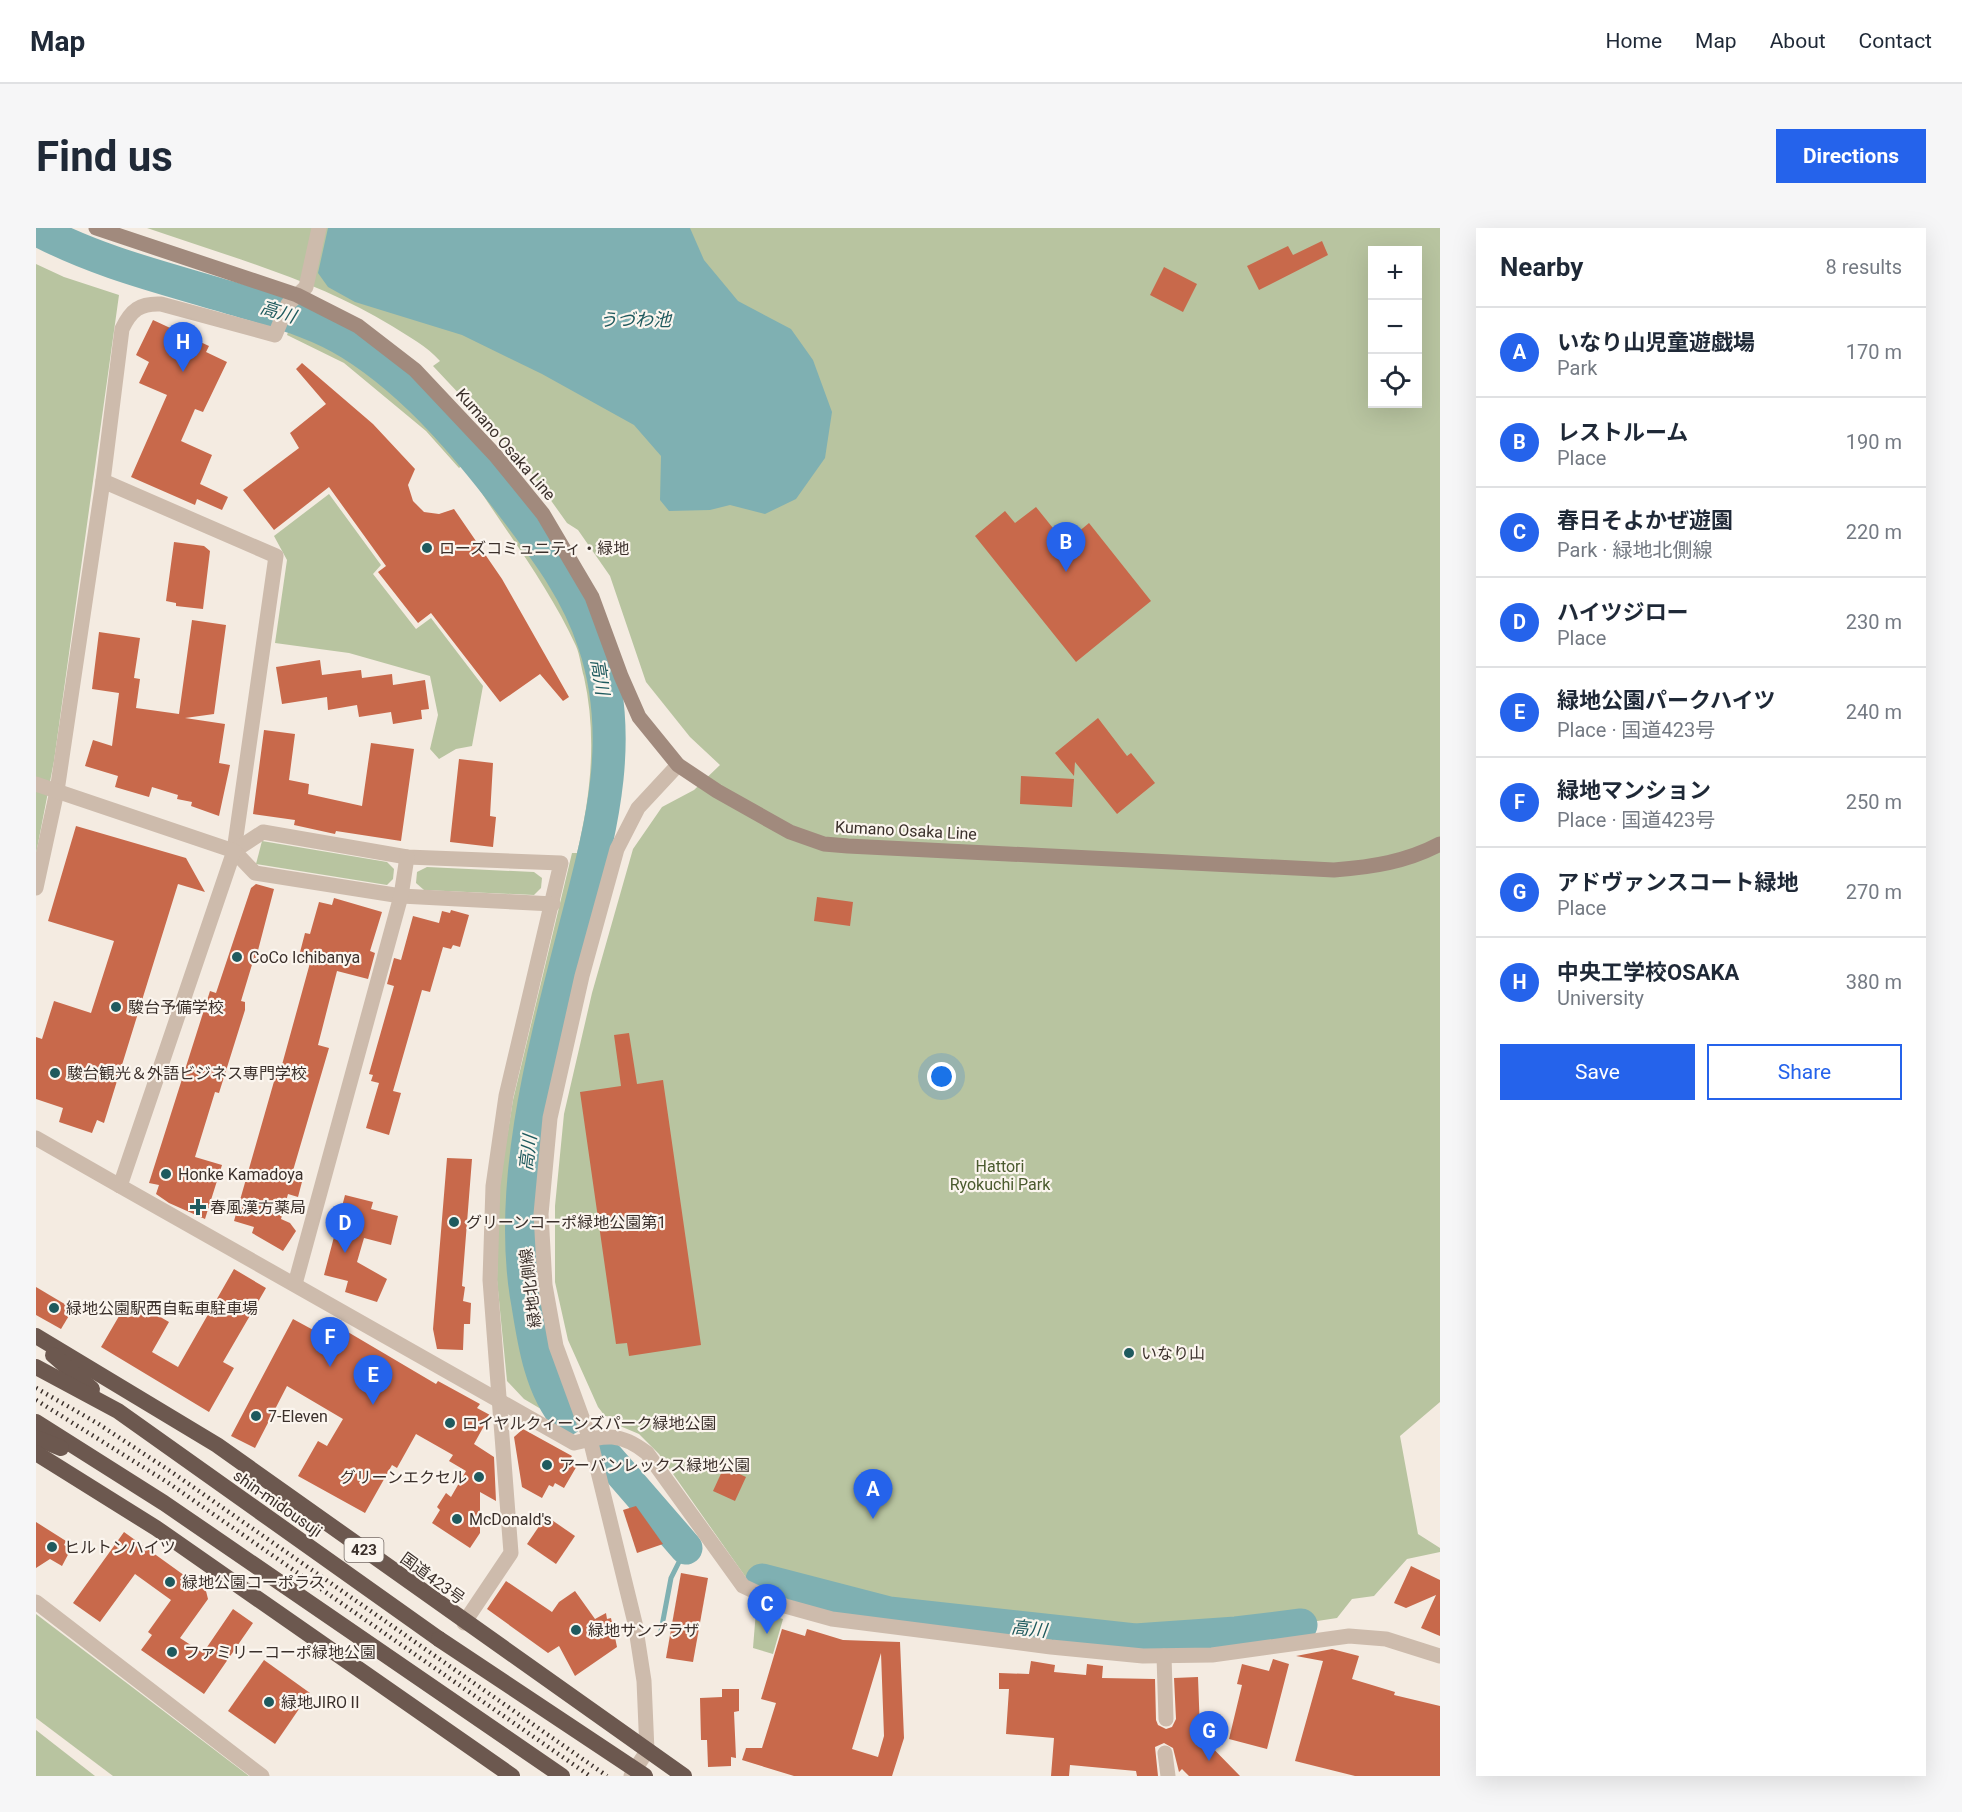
<!DOCTYPE html>
<html lang="en">
<head>
<meta charset="utf-8">
<style>
  :root { --surface:#fff; --page:#f6f6f7; --text:#1f2937; --muted:#747a83; --line:#e0e1e3; --accent:#2563eb }
  body { margin:0; font-family:Roboto,"Noto Sans JP",sans-serif; background:var(--page); color:var(--text) }
  .controls { position:absolute; right:18px; top:18px; display:grid; overflow:hidden; border-radius:0px; box-shadow:0 6px 24px #0002 }
  .controls button { width:54px; height:54px; display:grid; place-items:center; padding:0; border:0; border-bottom:2px solid var(--line); background:var(--surface); color:var(--text); font:30px sans-serif }
  .you { position:absolute; left:906px; top:849px; width:21px; height:21px; margin:-15px; border:4px solid #fff; border-radius:50%; background:#1a73e8; box-shadow:0 0 0 9px #1a73e833 }
  .badge { display:grid; place-items:center; width:39px; height:39px; border-radius:50%; background:var(--accent); color:#fff; font-size:20px; font-weight:700 }
  .pin { position:absolute; translate:-50% -50px; filter:drop-shadow(0 2px 3px #0008) }
  .pin::after { content:''; position:absolute; top:32px; width:21px; height:18px; background:inherit; clip-path:polygon(0 0,100% 0,50% 100%) }
  .list { margin:0; padding:0; list-style:none }
  h2 { display:flex; justify-content:space-between; align-items:center; height:78px; margin:0; padding:0 24px; font-size:26px }
  h2 small { font-size:20px; font-weight:400; color:var(--muted) }
  .list li { display:grid; grid-template-columns:39px 1fr auto; gap:18px; align-items:center; box-sizing:border-box; height:90px; padding:0 24px; border-top:2px solid var(--line) }
  .list b { display:block; font-size:22px; white-space:nowrap }
  .list p { margin:0; font-size:20px; white-space:nowrap; color:var(--muted) }
  .list em { font-size:20px; font-style:normal; color:var(--muted) }
  .actions { display:flex; gap:12px; padding:18px 24px }
  .actions a { flex:1; padding:14px 0; border:2px solid var(--accent); border-radius:0px; text-align:center; font-size:21px; color:var(--accent) }
  .actions .main { background:var(--accent); color:#fff }
  .icon { flex:none; width:33px; height:33px; fill:none; stroke:currentColor; stroke-width:2; stroke-linecap:round; stroke-linejoin:round }
  .map { position:relative; flex:none; width:1404px; height:1548px; overflow:hidden; border-radius:0px }
  header { display:flex; align-items:center; gap:36px; box-sizing:border-box; height:84px; padding:0 30px; background:var(--surface); border-bottom:2px solid var(--line) }
  header strong { font-size:28px }
  nav { display:flex; gap:33px; margin-inline-start:auto; font-size:21px }
  .intro { display:flex; align-items:center; justify-content:space-between; box-sizing:border-box; height:144px; padding:0 36px }
  h1 { margin:0; font-size:42px }
  .button { padding:15px 27px; border-radius:0px; background:var(--accent); color:#fff; font-size:21px; font-weight:700 }
  main { display:flex; gap:36px; padding:0 36px }
  aside { flex:1; background:var(--surface); border-radius:0px; box-shadow:0 6px 24px #0002 }
  .map>svg:first-child { display:block }
</style>
</head>
<body>
<header>
<strong>Map</strong>
<nav><a>Home</a><a>Map</a><a>About</a><a>Contact</a></nav>
</header>
<div class="intro"><h1>Find us</h1><a class="button">Directions</a></div>
<main>
<div class="map">
<svg width="1404" height="1548" viewBox="0 0 1404 1548">
  <rect width="100%" height="100%" fill="#f4ebe1"/>
  <g fill="#b8c4a0" fill-rule="evenodd">
    <path d="M 111,0 L 1404,0 L 1404,1174 L 1364,1208 L 1382,1306 L 1404,1320 L 1404,1324 L 1371,1331 L 1338,1368 L 1316,1371 L 1301,1390 L 1107,1420 L 785,1378 L 747,1369 L 711,1351 L 623,1226 L 603,1206 L 584,1198 L 587,1190 L 569,1188 L 562,1179 L 532,1112 L 519,1054 L 519,978 L 528,886 L 556,765 L 597,621 L 626,579 L 658,562 L 684,537 L 654,509 L 610,454 L 574,348 L 542,302 L 531,295 L 489,236 L 397,138 L 404,133 C 391,118 373,109 356,98 C 281,52 194,29 111,0 ZM 1336,22 L 1382,22 L 1382,176 L 1336,176 Z"/>
    <path d="M 0,36 L 28,49 L 83,67 L 18,533 L 0,626 Z"/>
    <path d="M 255,95 C 273,103 293,110 310,120 C 359,146 398,191 433,232 L 423,240 L 390,203 L 308,135 L 251,107 Z"/>
    <path d="M 449,252 C 490,304 538,356 556,421 C 584,525 558,606 532,705 C 493,851 444,1038 516,1180 L 510,1184 L 488,1171 L 471,1153 L 461,1052 L 463,958 L 477,872 L 536,625 L 541,625 C 555,567 561,508 548,449 C 545,439 544,427 540,418 C 514,361 475,310 441,258 Z"/>
    <path d="M 293,266 L 345,337 L 337,346 L 380,401 L 395,390 L 447,458 L 436,518 L 420,521 L 403,531 L 394,521 L 402,487 L 394,448 L 313,425 L 239,415 L 251,332 L 238,308 Z"/>
    <path d="M 226,613 L 351,634 L 358,641 L 357,651 L 351,657 L 220,636 Z"/>
    <path d="M 391,639 L 498,644 L 506,650 L 505,660 L 498,667 L 388,662 L 380,655 L 381,644 Z"/>
    <path d="M 720,1383 L 747,1391 L 737,1426 L 717,1420 Z"/>
    <path d="M 0,1386 L 213,1548 L 77,1548 L 0,1490 Z"/>
    <path d="M 0,1502 L 59,1548 L 0,1548 Z"/>
  </g>
  <path fill="#7fb0b2" d="M 292,0 L 654,0 L 668,32 L 702,73 L 755,101 L 777,132 L 796,184 L 789,230 L 760,271 L 729,286 L 694,277 L 674,282 L 633,283 L 624,272 L 625,228 L 598,197 L 506,146 L 426,107 L 319,74 L 292,59 L 282,45 Z"/>
  <g fill="none" stroke-linecap="round" stroke-linejoin="round">
    <path stroke="#7fb0b2" stroke-width="5" d="M 625,1403 L 635,1350 L 650,1320"/>
    <g stroke="#7fb0b2" stroke-width="33">
      <path d="M 0,1 C 63,35 133,51 202,72 C 241,84 281,94 315,116 C 382,158 434,222 481,284 C 512,325 542,365 558,415 C 592,515 562,610 537,708 C 508,820 470,961 492,1077 C 498,1115 505,1161 531,1191"/>
      <path d="M 572,1230 L 650,1320"/>
      <path d="M 726,1352 L 853,1385 L 1099,1412 L 1200,1405 L 1265,1397"/>
    </g>
  </g>
  <g fill="#c8694b" fill-rule="evenodd">
    <path d="M 1286,13 L 1292,27 L 1223,62 L 1211,38 L 1252,18 L 1257,27 Z"/>
    <path d="M 1128,39 L 1161,56 L 1147,84 L 1114,67 Z"/>
    <path d="M 117,92 L 173,118 L 170,124 L 191,134 L 167,184 L 159,181 L 145,213 L 176,227 L 164,256 L 192,269 L 186,282 L 161,271 L 159,277 L 95,249 L 131,167 L 103,155 L 113,134 L 100,127 Z"/>
    <path d="M 266,135 L 337,196 L 379,241 L 372,257 L 377,273 L 388,284 L 403,286 L 418,281 L 466,351 L 533,469 L 527,473 L 504,446 L 464,474 L 395,385 L 382,395 L 342,344 L 350,338 L 293,259 L 238,302 L 207,262 L 263,220 L 254,205 L 290,176 L 260,141 Z"/>
    <path d="M 1000,279 L 1029,315 L 1053,295 L 1115,373 L 1040,434 L 939,308 L 969,283 L 979,295 Z"/>
    <path d="M 138,314 L 168,318 L 174,323 L 167,381 L 140,378 L 140,375 L 130,373 Z"/>
    <path d="M 156,392 L 190,397 L 178,486 L 149,490 L 189,496 L 183,535 L 194,537 L 183,588 L 155,578 L 156,574 L 141,571 L 142,567 L 116,559 L 113,569 L 79,559 L 82,548 L 49,538 L 57,512 L 76,518 L 83,465 L 56,461 L 63,404 L 104,410 L 98,450 L 104,451 L 100,480 L 143,486 Z"/>
    <path d="M 284,432 L 286,447 L 325,442 L 326,450 L 356,446 L 357,457 L 389,452 L 393,481 L 385,482 L 386,491 L 357,496 L 355,484 L 323,489 L 321,477 L 292,482 L 291,469 L 246,476 L 240,439 Z"/>
    <path d="M 1062,490 L 1091,528 L 1095,525 L 1119,555 L 1081,586 L 1039,534 L 1038,548 L 1019,525 Z"/>
    <path d="M 228,502 L 259,506 L 253,552 L 273,556 L 272,566 L 326,578 L 335,515 L 378,521 L 365,613 L 300,603 L 299,606 L 258,597 L 259,592 L 217,586 Z"/>
    <path d="M 423,531 L 457,535 L 454,588 L 460,589 L 457,619 L 414,614 Z"/>
    <path d="M 985,548 L 1038,551 L 1036,579 L 984,576 Z"/>
    <path d="M 40,598 L 150,630 L 169,664 L 142,656 L 68,895 L 61,892 L 56,905 L 23,894 L 27,880 L 0,871 L 0,809 L 6,811 L 18,773 L 55,785 L 78,713 L 12,693 Z"/>
    <path d="M 220,656 L 238,661 L 220,730 L 218,730 L 205,773 L 209,774 L 209,782 L 183,865 L 179,864 L 159,929 L 186,937 L 169,991 L 133,975 L 120,966 L 123,957 L 113,955 L 174,763 L 180,765 L 215,660 Z"/>
    <path d="M 781,669 L 817,674 L 814,698 L 778,693 Z"/>
    <path d="M 298,670 L 346,684 L 334,723 L 339,725 L 332,751 L 301,743 L 282,817 L 293,820 L 256,946 L 267,950 L 262,969 L 252,966 L 245,991 L 254,995 L 260,1003 L 247,1023 L 216,1005 L 218,999 L 198,993 L 241,843 L 244,844 L 274,735 L 262,732 L 269,705 L 274,706 L 283,674 L 296,677 Z"/>
    <path d="M 415,682 L 433,687 L 424,719 L 417,717 L 415,721 L 407,719 L 394,764 L 386,762 L 357,863 L 365,865 L 353,907 L 330,900 L 343,855 L 335,853 L 337,847 L 333,846 L 358,758 L 351,756 L 358,730 L 365,732 L 377,688 L 403,695 L 406,683 L 414,685 Z"/>
    <path d="M 593,805 L 601,856 L 627,852 L 665,1117 L 593,1128 L 591,1115 L 580,1116 L 544,864 L 585,858 L 578,807 Z"/>
    <path d="M 411,930 L 436,931 L 426,1058 L 429,1059 L 427,1073 L 435,1075 L 434,1096 L 428,1096 L 427,1122 L 401,1121 L 397,1101 Z"/>
    <path d="M 309,967 L 337,974 L 335,981 L 362,988 L 355,1017 L 328,1010 L 321,1034 L 351,1051 L 341,1074 L 309,1064 L 312,1053 L 288,1047 Z"/>
    <path d="M 198,1041 L 230,1060 L 187,1134 L 198,1140 L 173,1184 L 65,1119 L 93,1071 L 133,1094 L 116,1124 L 142,1139 Z"/>
    <path d="M 0,1059 L 37,1081 L 25,1101 L 0,1087 Z"/>
    <path d="M 257,1091 L 292,1110 L 300,1097 L 400,1156 L 402,1153 L 444,1176 L 441,1180 L 454,1187 L 438,1216 L 458,1229 L 460,1273 L 444,1264 L 444,1305 L 434,1320 L 396,1295 L 404,1282 L 401,1279 L 410,1265 L 415,1269 L 430,1243 L 413,1233 L 417,1227 L 380,1206 L 361,1240 L 356,1237 L 329,1285 L 262,1248 L 282,1213 L 291,1218 L 307,1191 L 251,1158 L 219,1220 L 195,1208 Z"/>
    <path d="M 487,1201 L 536,1228 L 534,1231 L 542,1236 L 528,1260 L 519,1255 L 517,1259 L 513,1257 L 506,1270 L 486,1259 L 478,1209 Z"/>
    <path d="M 688,1239 L 710,1249 L 699,1273 L 677,1263 Z"/>
    <path d="M 600,1278 L 627,1316 L 601,1325 L 587,1282 Z"/>
    <path d="M 510,1288 L 539,1308 L 520,1336 L 491,1316 Z"/>
    <path d="M 0,1294 L 30,1313 L 28,1317 L 35,1321 L 26,1338 L 14,1331 L 0,1340 Z"/>
    <path d="M 88,1304 L 170,1363 L 172,1371 L 144,1410 L 167,1425 L 197,1381 L 217,1395 L 168,1466 L 105,1422 L 116,1407 L 112,1404 L 135,1372 L 99,1346 L 64,1394 L 37,1375 Z"/>
    <path d="M 1375,1338 L 1404,1352 L 1404,1408 L 1385,1400 L 1400,1367 L 1370,1380 L 1358,1375 Z"/>
    <path d="M 645,1345 L 672,1350 L 657,1434 L 630,1430 Z"/>
    <path d="M 470,1353 L 516,1384 L 523,1374 L 539,1363 L 559,1391 L 570,1385 L 571,1391 L 575,1390 L 581,1419 L 539,1448 L 523,1418 L 512,1425 L 451,1381 Z"/>
    <path d="M 746,1401 L 769,1408 L 771,1401 L 807,1412 L 864,1414 L 868,1510 L 856,1548 L 758,1548 L 706,1532 L 710,1520 L 726,1520 L 740,1475 L 725,1471 ZM 845,1425 L 848,1508 L 842,1529 L 816,1521 Z"/>
    <path d="M 1296,1421 L 1323,1428 L 1316,1451 L 1359,1464 L 1358,1467 L 1404,1478 L 1404,1548 L 1319,1548 L 1259,1533 L 1287,1433 L 1260,1428 Z"/>
    <path d="M 1237,1431 L 1253,1436 L 1231,1521 L 1193,1511 L 1206,1457 L 1201,1456 L 1206,1436 L 1233,1443 Z"/>
    <path d="M 228,1432 L 274,1465 L 239,1516 L 192,1483 Z"/>
    <path d="M 995,1433 L 1019,1437 L 1018,1444 L 1050,1447 L 1051,1436 L 1067,1438 L 1066,1450 L 1119,1451 L 1120,1492 L 1122,1497 L 1130,1501 L 1136,1499 L 1140,1491 L 1138,1450 L 1162,1449 L 1164,1503 L 1159,1502 L 1204,1548 L 1153,1548 L 1146,1541 L 1143,1544 L 1137,1520 L 1128,1515 L 1119,1519 L 1122,1548 L 1101,1548 L 1100,1543 L 1034,1537 L 1033,1548 L 1015,1548 L 1018,1510 L 970,1506 L 973,1461 L 963,1461 L 963,1445 L 993,1446 Z"/>
    <path d="M 686,1461 L 703,1461 L 703,1483 L 698,1484 L 700,1530 L 695,1529 L 695,1538 L 672,1539 L 671,1512 L 665,1512 L 664,1470 L 686,1469 Z"/>
  </g>
  <g fill="none" stroke-linecap="round" stroke-linejoin="round">
    <g stroke="#cdbbac" stroke-width="15">
      <path d="M 67,253 L 240,328 L 198,623"/>
      <path d="M 198,623 L 227,604 L 371,629 L 525,635 L 470,868 L 457,958 L 454,1052 L 475,1325 L 428,1395"/>
      <path d="M 198,623 L 219,645 L 365,668 L 517,676"/>
      <path d="M 0,660 L 21,563 L 67,253 L 86,101 C 95,82 104,75 125,76 L 239,107 L 252,76 L 270,59 L 283,0"/>
      <path d="M 84,958 L 538,1215 C 570,1207 584,1204 611,1225 L 707,1358 L 749,1378 L 796,1391 L 1015,1419 L 1107,1428 L 1176,1427 L 1313,1408 L 1350,1411 L 1404,1428"/>
      <path d="M 259,1056 L 365,668 L 371,629"/>
      <path d="M 0,1374 L 226,1548"/>
      <path d="M 1128,1428 L 1130,1491"/>
      <path d="M 1129,1525 L 1132,1548"/>
    </g>
    <g stroke="#cdbbac" stroke-width="15">
      <path d="M 0,556 L 198,623 L 84,958 L 0,910"/>
      <path d="M 595,1548 L 611,1523 L 608,1453 L 599,1395 L 554,1211 L 520,1118 L 509,1057 L 505,986 L 514,890 L 546,748 L 581,621 L 602,580 L 642,537"/>
    </g>
    <path stroke="#a18a7d" stroke-width="15" d="M 60,0 L 261,67 L 322,98 L 379,142 L 459,227 L 507,286 L 556,369 L 585,448 L 603,489 L 642,537 L 681,563 L 754,604 L 788,616 L 812,618 L 1298,642 C 1336,639 1370,634 1404,616"/>
    <g stroke="#6c584f" stroke-width="16">
      <path d="M 0,1108 L 181,1217 L 648,1548"/>
      <path d="M 17,1127 L 56,1161"/>
      <path d="M 0,1139 L 82,1183 L 403,1411"/>
      <path d="M 0,1194 L 128,1275 L 526,1548"/>
      <path d="M 0,1210 L 25,1220"/>
      <path d="M 0,1225 L 120,1300 L 476,1548"/>
    </g>
    <g stroke="#3b302b" stroke-width="4.5" stroke-dasharray="1.5 4.5" stroke-linecap="butt">
      <path d="M 0,1160 L 61,1195 L 137,1245 L 571,1548"/>
      <path d="M 0,1172 L 131,1254 L 554,1548"/>
    </g>
    <path stroke="#6c584f" stroke-width="16" d="M 403,1411 L 609,1548"/>
  </g>
  <g fill="#1f5a5e" stroke="#fbf5ee" stroke-width="2">
    <circle cx="391" cy="320" r="6"/>
    <circle cx="201" cy="729" r="6"/>
    <circle cx="80" cy="779" r="6"/>
    <circle cx="19" cy="845" r="6"/>
    <circle cx="130" cy="946" r="6"/>
    <path d="M159 970h6v6h6v6h-6v6h-6v-6h-6v-6h6z"/>
    <circle cx="418" cy="994" r="6"/>
    <circle cx="18" cy="1080" r="6"/>
    <circle cx="1093" cy="1125" r="6"/>
    <circle cx="220" cy="1188" r="6"/>
    <circle cx="414" cy="1195" r="6"/>
    <circle cx="511" cy="1237" r="6"/>
    <circle cx="443" cy="1249" r="6"/>
    <circle cx="421" cy="1291" r="6"/>
    <circle cx="16" cy="1319" r="6"/>
    <circle cx="134" cy="1354" r="6"/>
    <circle cx="540" cy="1402" r="6"/>
    <circle cx="136" cy="1424" r="6"/>
    <circle cx="233" cy="1474" r="6"/>
  </g>
  <g text-anchor="middle" stroke-width="4.5" stroke-linejoin="round" paint-order="stroke">
    <rect fill="#fbf5ee" stroke="#756b66" stroke-width="1.5" x="308.5" y="1310" width="39" height="24" rx="4.5"/>
    <g font-size="15" font-weight="bold" fill="#3b302b">
      <text x="328" y="1327">423</text>
    </g>
    <g font-size="16" fill="#3b302b" stroke="#fbf5ee">
      <text transform="translate(470 216) rotate(49)" y="6">Kumano Osaka Line</text>
      <text transform="translate(870 602) rotate(3)" y="6">Kumano Osaka Line</text>
      <text transform="translate(494 1060) rotate(-97)" y="6">緑地北側線</text>
      <text transform="translate(242 1275) rotate(35)" y="6">shin-midousuji</text>
      <text transform="translate(397 1350) rotate(36)" y="6">国道423号</text>
    </g>
    <g font-size="16" fill="#3b302b" stroke="#fbf5ee" text-anchor="start">
      <text x="403" y="326">ローズコミュニティ・緑地</text>
      <text x="213" y="735">CoCo Ichibanya</text>
      <text x="92" y="785">駿台予備学校</text>
      <text x="31" y="851">駿台観光＆外語ビジネス専門学校</text>
      <text x="142" y="952">Honke Kamadoya</text>
      <text x="174" y="985">春風漢方薬局</text>
      <text x="430" y="1000">グリーンコーポ緑地公園第1</text>
      <text x="30" y="1086">緑地公園駅西自転車駐車場</text>
      <text x="1105" y="1131">いなり山</text>
      <text x="232" y="1194">7-Eleven</text>
      <text x="426" y="1201">ロイヤルクィーンズパーク緑地公園</text>
      <text x="523" y="1243">アーバンレックス緑地公園</text>
      <text x="431" y="1255" text-anchor="end">グリーンエクセル</text>
      <text x="433" y="1297">McDonald's</text>
      <text x="28" y="1325">ヒルトンハイツ</text>
      <text x="146" y="1360">緑地公園コーポラス</text>
      <text x="552" y="1408">緑地サンプラザ</text>
      <text x="148" y="1430">ファミリーコーポ緑地公園</text>
      <text x="245" y="1480">緑地JIROⅡ</text>
    </g>
    <g font-size="16" fill="#4a5a2e" stroke="#fbf5ee">
      <text x="964" y="944">Hattori<tspan x="964" dy="18">Ryokuchi Park</tspan></text>
    </g>
    <g font-size="18" font-style="italic" fill="#1f5a5e" stroke="#fbf5ee">
      <text transform="translate(242 84) rotate(17)" y="6">高川</text>
      <text x="599" y="98">うづわ池</text>
      <text transform="translate(564 449) rotate(81)" y="6">高川</text>
      <text transform="translate(492 925) rotate(-83)" y="6">高川</text>
      <text transform="translate(993 1401) rotate(6)" y="6">高川</text>
    </g>
  </g>
</svg>
<div class="controls">
<button>+</button>
<button>−</button>
<button><svg class="icon" aria-label="locate" viewBox="0 0 24 24"><circle cx="12" cy="12" r="6"/><path d="M12 2v4M12 18v4M2 12h4M18 12h4"/></svg></button>
</div>
<div class="you"></div>
<div class="pin badge" style="left:837px;top:1291px">A</div>
<div class="pin badge" style="left:1030px;top:344px">B</div>
<div class="pin badge" style="left:731px;top:1406px">C</div>
<div class="pin badge" style="left:309px;top:1025px">D</div>
<div class="pin badge" style="left:337px;top:1177px">E</div>
<div class="pin badge" style="left:294px;top:1139px">F</div>
<div class="pin badge" style="left:1173px;top:1533px">G</div>
<div class="pin badge" style="left:147px;top:144px">H</div>
</div>
<aside>
<h2>Nearby<small>8 results</small></h2>
<ul class="list">
<li><span class="badge">A</span><div><b>いなり山児童遊戯場</b><p>Park</p></div><em>170 m</em></li>
<li><span class="badge">B</span><div><b>レストルーム</b><p>Place</p></div><em>190 m</em></li>
<li><span class="badge">C</span><div><b>春日そよかぜ遊園</b><p>Park · 緑地北側線</p></div><em>220 m</em></li>
<li><span class="badge">D</span><div><b>ハイツジロー</b><p>Place</p></div><em>230 m</em></li>
<li><span class="badge">E</span><div><b>緑地公園パークハイツ</b><p>Place · 国道423号</p></div><em>240 m</em></li>
<li><span class="badge">F</span><div><b>緑地マンション</b><p>Place · 国道423号</p></div><em>250 m</em></li>
<li><span class="badge">G</span><div><b>アドヴァンスコート緑地</b><p>Place</p></div><em>270 m</em></li>
<li><span class="badge">H</span><div><b>中央工学校OSAKA</b><p>University</p></div><em>380 m</em></li>
</ul>
<div class="actions"><a class="main">Save</a><a>Share</a></div>
</aside>
</main>
</body>
</html>
